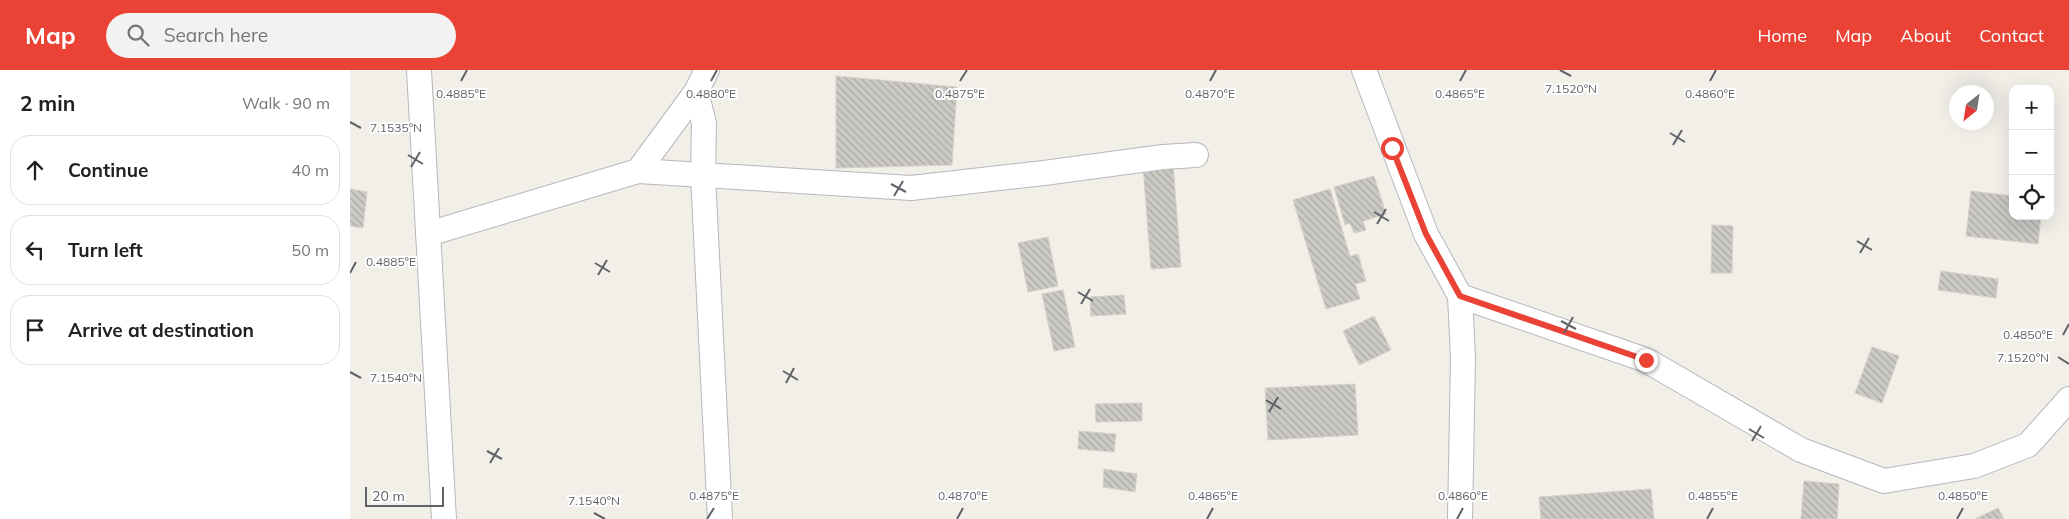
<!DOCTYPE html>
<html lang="en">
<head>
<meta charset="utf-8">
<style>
  :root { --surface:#fff; --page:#f2f2f2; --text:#202124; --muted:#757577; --line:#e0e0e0; --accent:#ea4335 }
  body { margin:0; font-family:Mulish,sans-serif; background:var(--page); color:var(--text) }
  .controls { position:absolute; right:15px; top:15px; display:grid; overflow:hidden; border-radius:10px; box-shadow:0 5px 20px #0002 }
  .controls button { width:45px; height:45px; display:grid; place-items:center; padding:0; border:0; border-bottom:1px solid var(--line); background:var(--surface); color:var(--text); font:25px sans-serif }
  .compass { position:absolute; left:1599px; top:15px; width:45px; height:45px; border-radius:50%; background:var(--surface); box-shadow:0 5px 20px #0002; rotate:210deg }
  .scale { position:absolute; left:15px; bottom:12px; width:79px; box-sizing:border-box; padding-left:5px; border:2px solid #5f6368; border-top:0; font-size:14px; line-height:18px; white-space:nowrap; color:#5f6368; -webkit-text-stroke:4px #fff; paint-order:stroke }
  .stop { position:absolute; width:15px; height:15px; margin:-11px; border:4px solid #ea4335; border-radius:50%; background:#fff }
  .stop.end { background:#ea4335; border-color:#fff; box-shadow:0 1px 5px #0008 }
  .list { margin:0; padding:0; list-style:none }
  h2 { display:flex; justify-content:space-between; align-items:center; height:65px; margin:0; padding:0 20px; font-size:21px }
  h2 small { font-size:16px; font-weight:400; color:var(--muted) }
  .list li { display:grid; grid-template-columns:32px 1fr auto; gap:15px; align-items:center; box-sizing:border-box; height:70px; margin:0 10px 10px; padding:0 10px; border:1px solid var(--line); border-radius:20px }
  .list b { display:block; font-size:19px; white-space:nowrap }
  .list em { font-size:16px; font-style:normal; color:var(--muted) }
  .icon { flex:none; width:28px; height:28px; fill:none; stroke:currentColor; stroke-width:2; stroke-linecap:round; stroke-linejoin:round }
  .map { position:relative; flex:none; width:1719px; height:449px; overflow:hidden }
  header { display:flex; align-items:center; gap:30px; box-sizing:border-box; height:70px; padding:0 25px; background:var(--accent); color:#fff }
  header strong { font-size:24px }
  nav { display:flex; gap:28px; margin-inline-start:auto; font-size:18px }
  .search { width:350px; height:45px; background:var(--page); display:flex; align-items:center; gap:12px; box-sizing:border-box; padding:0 18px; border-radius:28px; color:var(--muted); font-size:19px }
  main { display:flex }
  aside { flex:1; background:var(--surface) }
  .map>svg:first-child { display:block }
</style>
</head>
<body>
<header>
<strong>Map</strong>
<div class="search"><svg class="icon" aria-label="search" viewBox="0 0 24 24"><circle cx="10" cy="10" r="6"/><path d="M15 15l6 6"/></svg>Search here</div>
<nav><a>Home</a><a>Map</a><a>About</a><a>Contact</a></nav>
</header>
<main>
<aside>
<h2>2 min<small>Walk · 90 m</small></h2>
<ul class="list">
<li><svg class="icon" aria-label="ahead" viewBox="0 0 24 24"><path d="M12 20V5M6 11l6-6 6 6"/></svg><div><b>Continue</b></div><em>40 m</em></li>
<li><svg class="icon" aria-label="left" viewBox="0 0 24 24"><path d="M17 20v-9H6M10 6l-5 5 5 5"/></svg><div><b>Turn left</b></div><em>50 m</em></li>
<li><svg class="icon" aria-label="arrive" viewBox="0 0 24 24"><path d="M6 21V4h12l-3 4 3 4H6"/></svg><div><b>Arrive at destination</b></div></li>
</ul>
</aside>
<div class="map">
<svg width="1719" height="449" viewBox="0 0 1719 449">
  <defs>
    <pattern id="building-back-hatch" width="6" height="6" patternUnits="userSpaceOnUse" patternTransform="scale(1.25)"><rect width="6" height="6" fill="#cccac5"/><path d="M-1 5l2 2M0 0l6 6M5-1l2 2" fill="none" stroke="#a9a8a4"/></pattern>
  </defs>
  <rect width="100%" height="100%" fill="#f1efe8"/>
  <g fill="url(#building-back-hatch)" stroke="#d6d1c6">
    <path d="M 486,6 L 607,17 L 602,95 L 486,98 Z"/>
    <path d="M 823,94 L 831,197 L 801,199 L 793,96 Z"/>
    <path d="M 1024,106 L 1036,144 L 1013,151 L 1016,160 L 1004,163 L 1000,153 L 995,155 L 984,117 Z"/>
    <path d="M 0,119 L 17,122 L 13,158 L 0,156 Z"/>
    <path d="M 980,119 L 1000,186 L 1008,184 L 1016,211 L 1005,214 L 1010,229 L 976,239 L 943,130 Z"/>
    <path d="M 1621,121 L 1663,126 L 1663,146 L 1691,146 L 1688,174 L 1616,166 Z"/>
    <path d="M 1362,155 L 1383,156 L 1382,203 L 1361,203 Z"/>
    <path d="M 698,167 L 708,216 L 678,222 L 668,173 Z"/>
    <path d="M 1591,201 L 1648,209 L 1646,228 L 1588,220 Z"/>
    <path d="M 713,220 L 725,277 L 704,281 L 692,224 Z"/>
    <path d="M 774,225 L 776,244 L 741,246 L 740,227 Z"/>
    <path d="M 1024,246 L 1041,280 L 1009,295 L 993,261 Z"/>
    <path d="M 1522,277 L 1549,286 L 1532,333 L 1505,323 Z"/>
    <path d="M 1005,314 L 1008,365 L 918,370 L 915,318 Z"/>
    <path d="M 792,333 L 792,351 L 746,352 L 745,334 Z"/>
    <path d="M 729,361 L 766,364 L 764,382 L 728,379 Z"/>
    <path d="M 754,399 L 787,404 L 785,422 L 753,417 Z"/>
    <path d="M 1454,411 L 1489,414 L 1487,449 L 1451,449 Z"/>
    <path d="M 1301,419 L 1304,449 L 1191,449 L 1189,427 Z"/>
    <path d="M 1648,438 L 1654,449 L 1625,449 Z"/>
  </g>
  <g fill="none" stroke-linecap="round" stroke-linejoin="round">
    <g stroke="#b5b8bc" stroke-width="26">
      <g id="minor">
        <path d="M 69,0 L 94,449"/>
        <path d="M 1014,0 L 1076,164 L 1110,226 L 1113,288 L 1110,449"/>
        <path d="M 346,22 L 354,53 L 353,105 L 370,449"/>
        <path d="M 288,101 L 561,118 L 694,103 L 813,87 L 846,85"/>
        <path d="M 78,164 L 288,101 L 346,22 L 357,0"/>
        <path d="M 1110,226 L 1296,290 L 1451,380 L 1534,411 L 1624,396 L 1678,375 L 1719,329"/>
      </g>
    </g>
    <use href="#minor" stroke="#fff" stroke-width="24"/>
  </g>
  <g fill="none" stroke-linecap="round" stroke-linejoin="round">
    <path stroke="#ea4335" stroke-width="6" d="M 1042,78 L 1076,164 L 1110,226 L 1296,290"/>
  </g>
  <path fill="none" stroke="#5f6368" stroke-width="2" d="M 1210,0 L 1221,6M 111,11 L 117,0M 361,11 L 367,0M 610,11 L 617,0M 860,11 L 866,0M 1110,11 L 1116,0M 1360,11 L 1366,0M 0,52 L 11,58M 1320,63 L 1335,72M 1323,75 L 1332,60M 58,85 L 73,94M 61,97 L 70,82M 541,114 L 556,122M 544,126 L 553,111M 1024,142 L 1039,151M 1027,154 L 1036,139M 1507,171 L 1522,180M 1510,183 L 1519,168M 245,193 L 260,202M 0,203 L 6,192M 248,205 L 257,190M 728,222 L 743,231M 731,234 L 740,219M 1211,251 L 1226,259M 1214,263 L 1223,247M 1713,265 L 1719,254M 1708,287 L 1719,294M 433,301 L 448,310M 0,302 L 11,308M 436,313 L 444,298M 916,330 L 931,339M 919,342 L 928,327M 1399,359 L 1414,368M 1402,371 L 1411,356M 137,381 L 152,389M 140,393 L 149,378M 244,443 L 255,449M 357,449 L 364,438M 607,449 L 613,438M 857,449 L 863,438M 1107,449 L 1113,438M 1357,449 L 1363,438M 1607,449 L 1613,438"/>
  <g font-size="12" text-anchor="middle" fill="#5f6368" stroke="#fff" stroke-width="4" stroke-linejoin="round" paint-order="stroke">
    <text x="1221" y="23">7.1520°N</text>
    <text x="111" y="28">0.4885°E</text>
    <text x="361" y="28">0.4880°E</text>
    <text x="610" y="28">0.4875°E</text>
    <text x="860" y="28">0.4870°E</text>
    <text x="1110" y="28">0.4865°E</text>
    <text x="1360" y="28">0.4860°E</text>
    <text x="46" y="62">7.1535°N</text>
    <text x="41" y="196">0.4885°E</text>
    <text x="1678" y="269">0.4850°E</text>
    <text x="1673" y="292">7.1520°N</text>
    <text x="46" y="312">7.1540°N</text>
    <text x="364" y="430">0.4875°E</text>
    <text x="613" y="430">0.4870°E</text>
    <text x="863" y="430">0.4865°E</text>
    <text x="1113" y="430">0.4860°E</text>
    <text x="1363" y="430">0.4855°E</text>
    <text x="1613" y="430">0.4850°E</text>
    <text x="244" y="435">7.1540°N</text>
  </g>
</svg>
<div class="controls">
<button>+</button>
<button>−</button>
<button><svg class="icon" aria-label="locate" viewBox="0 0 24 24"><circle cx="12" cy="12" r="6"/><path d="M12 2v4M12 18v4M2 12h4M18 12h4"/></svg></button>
</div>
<svg class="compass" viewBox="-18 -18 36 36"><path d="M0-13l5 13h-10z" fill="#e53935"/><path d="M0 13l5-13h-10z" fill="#757577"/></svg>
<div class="scale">20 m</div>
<div class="stop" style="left:1042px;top:78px"></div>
<div class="stop end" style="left:1296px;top:290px"></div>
</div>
</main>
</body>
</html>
